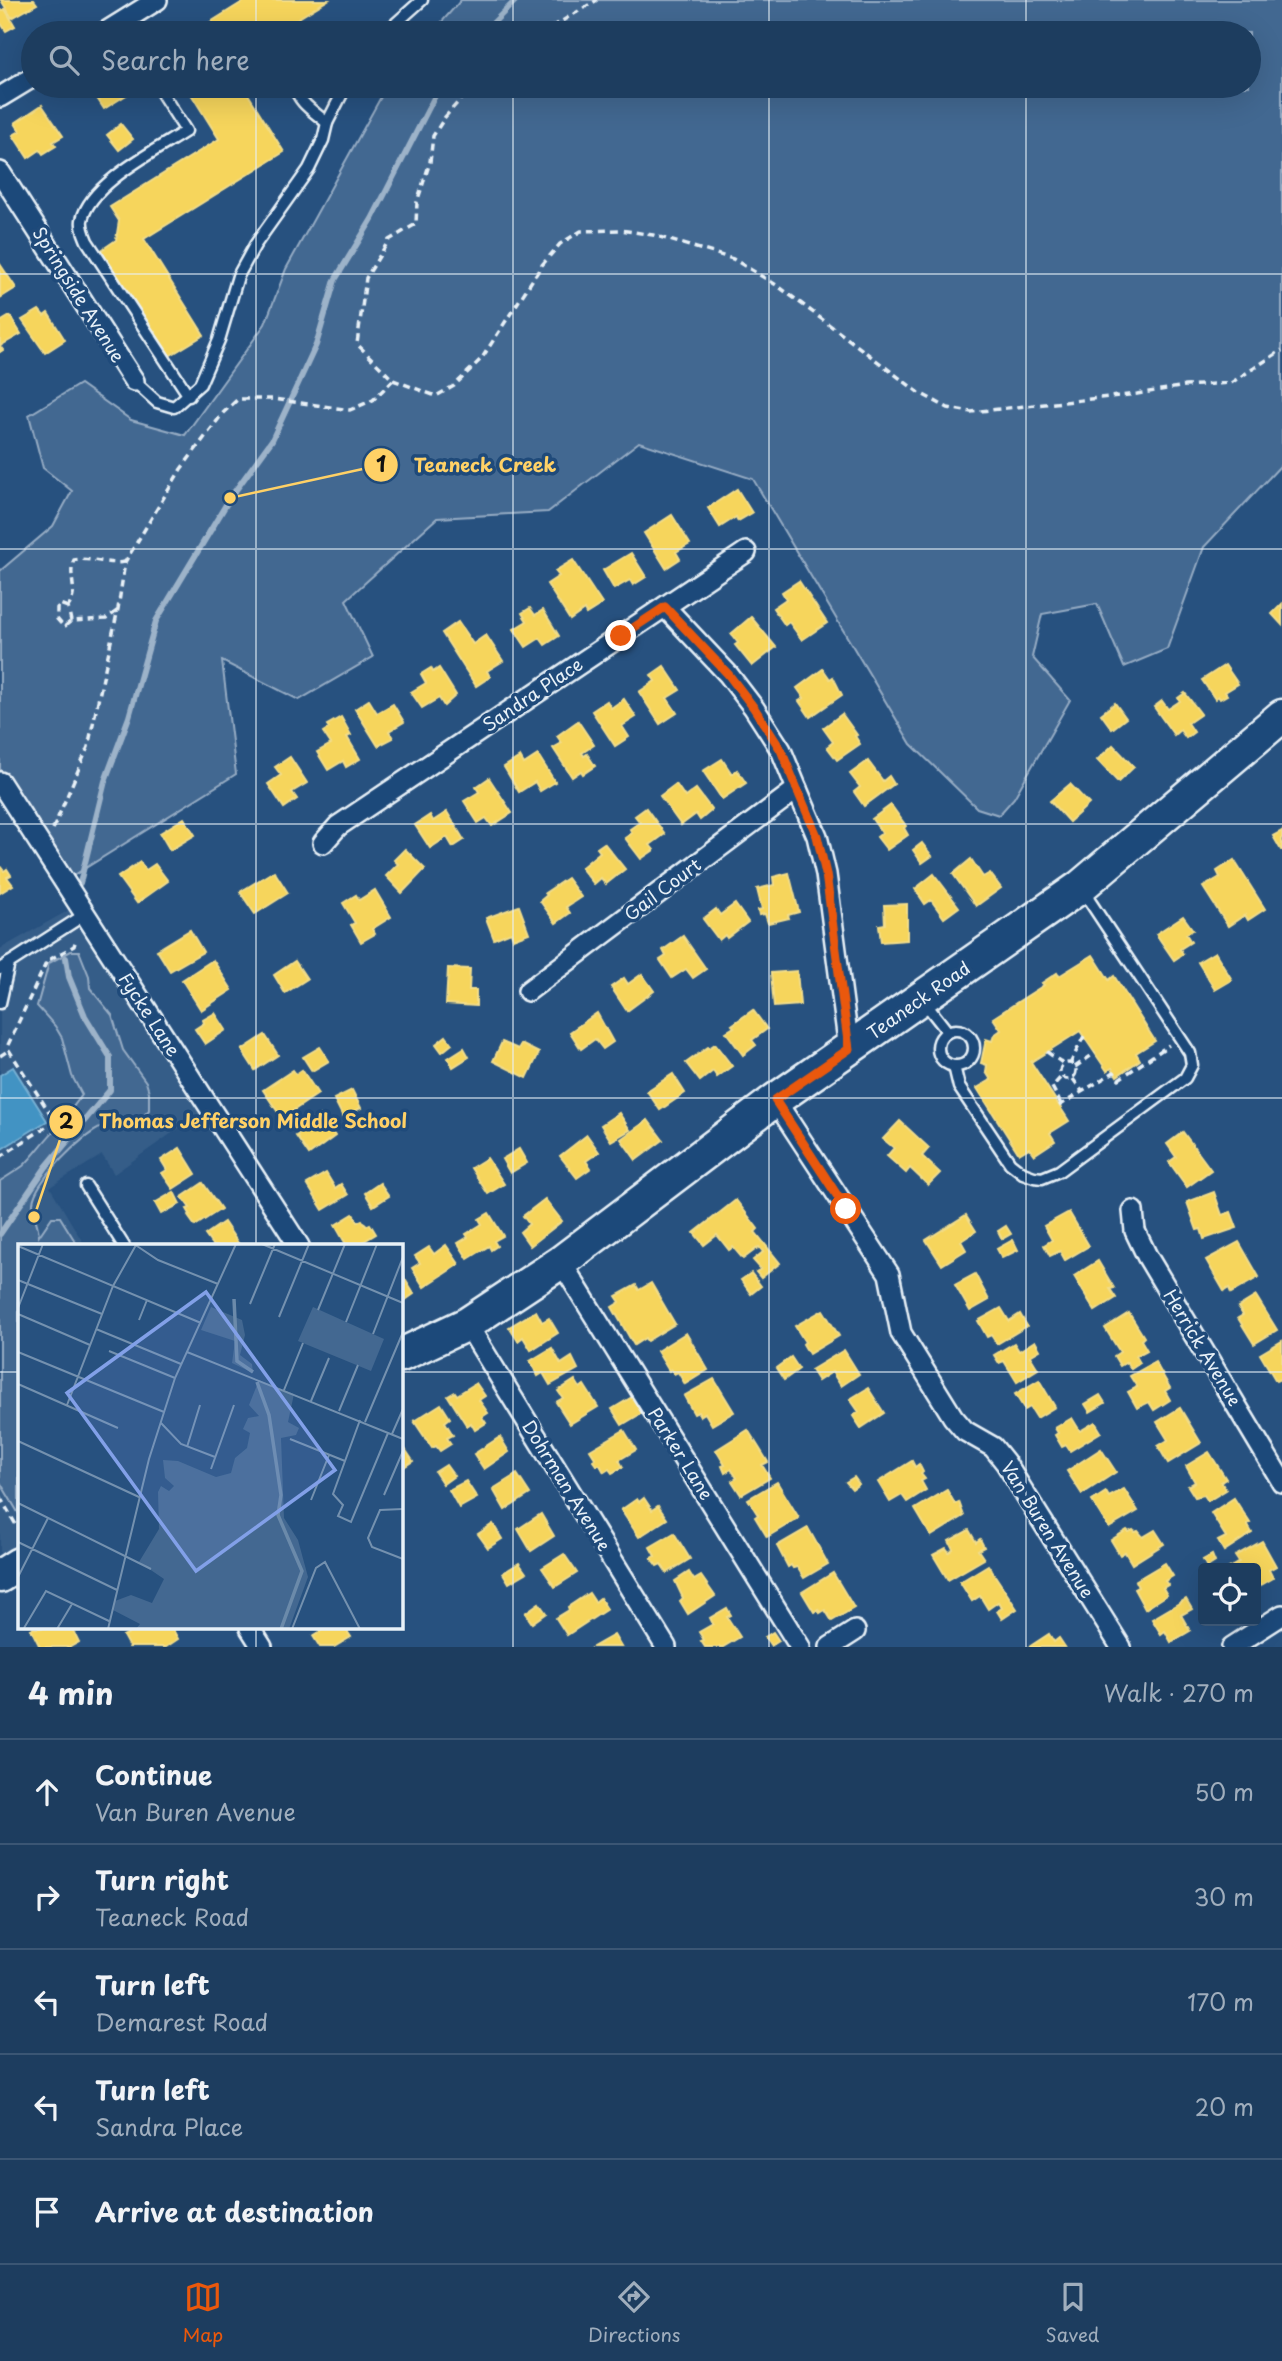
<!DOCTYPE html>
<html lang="en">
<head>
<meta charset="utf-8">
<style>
  :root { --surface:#1d3d5f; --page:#2a4868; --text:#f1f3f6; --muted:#a0aebd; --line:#3b5674; --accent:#ea580c }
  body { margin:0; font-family:"Playpen Sans",sans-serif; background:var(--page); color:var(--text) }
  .controls { position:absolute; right:21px; bottom:21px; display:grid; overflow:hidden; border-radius:7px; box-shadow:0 7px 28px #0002 }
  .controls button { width:63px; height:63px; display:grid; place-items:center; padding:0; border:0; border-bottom:2px solid var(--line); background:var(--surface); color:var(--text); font:35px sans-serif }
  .stop { position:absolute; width:21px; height:21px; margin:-16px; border:5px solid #ea580c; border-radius:50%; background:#fff }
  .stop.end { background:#ea580c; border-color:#fff; box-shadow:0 2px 7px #0008 }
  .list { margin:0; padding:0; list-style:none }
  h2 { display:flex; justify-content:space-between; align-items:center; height:91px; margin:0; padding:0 28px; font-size:30px }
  h2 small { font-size:23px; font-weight:400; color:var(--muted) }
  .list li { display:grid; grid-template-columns:46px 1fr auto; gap:21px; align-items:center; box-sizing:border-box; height:105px; padding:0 28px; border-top:2px solid var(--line) }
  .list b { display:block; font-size:26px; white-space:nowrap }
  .list p { margin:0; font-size:23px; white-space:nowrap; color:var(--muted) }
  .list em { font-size:23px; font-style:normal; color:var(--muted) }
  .icon { flex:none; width:38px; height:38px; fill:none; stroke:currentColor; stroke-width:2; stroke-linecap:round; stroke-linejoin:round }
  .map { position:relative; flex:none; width:1282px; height:1647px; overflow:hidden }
  .search { position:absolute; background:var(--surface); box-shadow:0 7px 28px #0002; left:21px; right:21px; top:21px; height:77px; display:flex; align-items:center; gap:18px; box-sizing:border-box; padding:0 24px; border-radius:38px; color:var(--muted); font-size:26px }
  .sheet { height:616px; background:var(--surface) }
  nav { display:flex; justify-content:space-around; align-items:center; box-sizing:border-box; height:98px; border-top:2px solid var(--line); background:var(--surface); font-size:19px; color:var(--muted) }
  nav a { display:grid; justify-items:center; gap:4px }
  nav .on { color:var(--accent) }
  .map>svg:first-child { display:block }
</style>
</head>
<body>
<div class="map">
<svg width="1282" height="1647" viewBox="0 0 1282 1647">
  <rect width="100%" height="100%" fill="#27517f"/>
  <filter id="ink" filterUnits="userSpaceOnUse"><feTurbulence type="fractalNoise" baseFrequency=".0143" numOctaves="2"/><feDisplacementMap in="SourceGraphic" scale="14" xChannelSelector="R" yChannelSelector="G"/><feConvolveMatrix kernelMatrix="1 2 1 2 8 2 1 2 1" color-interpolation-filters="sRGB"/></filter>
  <g filter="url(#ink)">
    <path fill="#355d88" d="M 78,905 L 209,1107 L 114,1174 L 102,1155 L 50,1187 L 85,1246 L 19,1246 L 19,1564 L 0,1576 L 0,949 Z"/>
    <g fill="#436891" stroke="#96acc4" stroke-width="2">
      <path d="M 461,0 L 1282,0 L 1282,464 L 1204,547 L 1167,649 L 1124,667 L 1097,604 L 1042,614 L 1032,657 L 1070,700 L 1014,798 L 999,815 L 977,808 L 911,744 L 753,479 L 639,442 L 548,512 L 437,518 L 346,600 L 373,657 L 299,700 L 222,661 L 236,774 L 63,882 L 0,782 L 0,571 L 53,526 L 72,491 L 43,468 L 29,415 L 80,384 L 131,420 L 185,435 L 265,324 L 286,269 L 387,86 L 1249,86 L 1249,33 L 432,33 Z"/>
      <path d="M 71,951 L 79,951 L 89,976 L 90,988 L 112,1015 L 123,1050 L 146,1082 L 149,1092 L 149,1110 L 135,1125 C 126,1125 111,1124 102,1127 C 82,1135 35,1181 33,1203 C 32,1214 39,1225 39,1236 L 52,1217 L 60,1217 L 78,1246 L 19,1246 L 19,1514 L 0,1482 L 0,1181 C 8,1176 16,1171 23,1166 C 36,1155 56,1122 70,1120 L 73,1107 L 82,1095 L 72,1076 L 62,1038 L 55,1026 L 37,1006 L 49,963 Z"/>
    </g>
    <g fill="#f6d55c" stroke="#f2dd8b" stroke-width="2">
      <path d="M 1,0 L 34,0 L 37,4 L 12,18 Z"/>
      <path d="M 246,0 L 328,0 L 274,33 L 193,33 Z"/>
      <path d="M 5,9 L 15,26 L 6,31 L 0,22 L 0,12 Z"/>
      <path d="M 89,86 L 123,86 L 128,94 L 104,109 Z"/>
      <path d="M 186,86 L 243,86 L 284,152 L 144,239 L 204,335 L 166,358 L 100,251 L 116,240 L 119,221 L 110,207 L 219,139 Z"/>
      <path d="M 42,105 L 63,136 L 53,142 L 56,146 L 43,154 L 40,150 L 28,158 L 13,135 L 20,131 L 15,123 Z"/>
      <path d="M 121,124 L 133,139 L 119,150 L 107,135 Z"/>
      <path d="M 0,264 L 16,288 L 0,298 Z"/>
      <path d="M 39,310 L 44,316 L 48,313 L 65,340 L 45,353 L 22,320 Z"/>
      <path d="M 10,316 L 21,334 L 0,346 L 3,350 L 0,352 L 0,322 Z"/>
      <path d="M 737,489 L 752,513 L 738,521 L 736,517 L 720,527 L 708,508 Z"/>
      <path d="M 672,515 L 690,544 L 676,552 L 680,559 L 666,568 L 644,533 Z"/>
      <path d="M 631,553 L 646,577 L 633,585 L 630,580 L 614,589 L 603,570 Z"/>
      <path d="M 573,560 L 602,604 L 586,614 L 584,610 L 570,620 L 547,584 L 559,576 L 555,571 Z"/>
      <path d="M 799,581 L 827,623 L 802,640 L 789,622 L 785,625 L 773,608 L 786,599 L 782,592 Z"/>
      <path d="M 1282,604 L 1282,625 L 1272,614 Z"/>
      <path d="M 530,608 L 535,615 L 543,610 L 559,636 L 545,645 L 540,638 L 526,647 L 514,629 L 527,621 L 522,613 Z"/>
      <path d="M 751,617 L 776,647 L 752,666 L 735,645 L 738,643 L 731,634 Z"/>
      <path d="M 458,622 L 473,644 L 486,635 L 503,661 L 487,671 L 490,677 L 476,686 L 442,633 Z"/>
      <path d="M 1225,665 L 1238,684 L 1225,692 L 1227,695 L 1220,699 L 1218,696 L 1215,699 L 1202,680 Z"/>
      <path d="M 664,666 L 680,690 L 667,698 L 677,713 L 660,724 L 639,692 L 655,681 L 651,675 Z"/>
      <path d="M 431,668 L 433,672 L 439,668 L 456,695 L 444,706 L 439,698 L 422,708 L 411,692 L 426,683 L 421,674 Z"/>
      <path d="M 823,669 L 830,679 L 833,677 L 842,695 L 810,717 L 799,701 L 804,698 L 797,688 Z"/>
      <path d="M 1185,693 L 1201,714 L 1188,723 L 1194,732 L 1186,738 L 1180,730 L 1174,735 L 1154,707 L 1162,701 L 1168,709 L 1180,701 L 1178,698 Z"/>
      <path d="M 624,699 L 636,717 L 622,726 L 629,737 L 615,746 L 592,711 L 607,701 L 611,708 Z"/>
      <path d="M 369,700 L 377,713 L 393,704 L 404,722 L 389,731 L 393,738 L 378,746 L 355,709 Z"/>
      <path d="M 1115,703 L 1126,718 L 1112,729 L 1101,714 Z"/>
      <path d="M 842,714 L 857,735 L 855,736 L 860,744 L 837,760 L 827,747 L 833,742 L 823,728 Z"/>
      <path d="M 341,717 L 351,735 L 347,737 L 360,759 L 346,767 L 343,761 L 328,770 L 317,752 L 331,744 L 323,732 L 329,728 L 327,725 Z"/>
      <path d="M 578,721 L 594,745 L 582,753 L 584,756 L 587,754 L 595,766 L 583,774 L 581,771 L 572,777 L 553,748 L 562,743 L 557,736 Z"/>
      <path d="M 1113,745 L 1134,767 L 1118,782 L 1097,760 Z"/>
      <path d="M 538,755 L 555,782 L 540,791 L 535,782 L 519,792 L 504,767 L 520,757 L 524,764 Z"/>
      <path d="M 290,757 L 307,783 L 292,792 L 297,799 L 284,808 L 268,784 L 281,775 L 275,767 Z"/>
      <path d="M 722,759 L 732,774 L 737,770 L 746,783 L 722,799 L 703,771 Z"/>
      <path d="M 868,761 L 883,781 L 889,776 L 894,784 L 864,806 L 854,792 L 860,787 L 850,774 Z"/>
      <path d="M 489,778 L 512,813 L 492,826 L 486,818 L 478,823 L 464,801 L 479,792 L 476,787 Z"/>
      <path d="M 676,784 L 685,797 L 696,789 L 712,810 L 700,820 L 696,814 L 681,825 L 660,796 Z"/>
      <path d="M 1070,784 L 1089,804 L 1069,822 L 1050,801 Z"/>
      <path d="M 891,805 L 906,826 L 904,828 L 908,835 L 887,850 L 877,837 L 882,833 L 872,819 Z"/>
      <path d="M 646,808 L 665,834 L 650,845 L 654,850 L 641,859 L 625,838 L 632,833 L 630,829 L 640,822 L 635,816 Z"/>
      <path d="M 447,812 L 464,840 L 453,847 L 447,837 L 430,848 L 415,825 L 430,815 L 433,821 Z"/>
      <path d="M 184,818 L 195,835 L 170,850 L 160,833 Z"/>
      <path d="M 1282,831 L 1282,850 L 1281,850 L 1273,836 Z"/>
      <path d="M 604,843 L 625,869 L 606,884 L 601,878 L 594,884 L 581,868 L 600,852 L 597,848 Z"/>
      <path d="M 922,843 L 932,856 L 922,863 L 913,850 Z"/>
      <path d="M 405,849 L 425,869 L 402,893 L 386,876 L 398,864 L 394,860 Z"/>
      <path d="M 971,859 L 983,877 L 990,873 L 1001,888 L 976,906 L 953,874 Z"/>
      <path d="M 1234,860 L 1265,909 L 1248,920 L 1245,915 L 1228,926 L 1203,887 L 1220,877 L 1217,871 Z"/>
      <path d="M 140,862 L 146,870 L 155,864 L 168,881 L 137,903 L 118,877 Z"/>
      <path d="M 0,866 L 4,871 L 7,869 L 11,875 L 7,877 L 13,885 L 0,893 Z"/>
      <path d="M 274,871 L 288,893 L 255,914 L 240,892 Z"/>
      <path d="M 789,873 L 799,912 L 788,915 L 789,918 L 768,923 L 765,914 L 759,915 L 758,910 L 762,909 L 757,889 L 774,885 L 773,877 Z"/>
      <path d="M 934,874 L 959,907 L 944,918 L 931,900 L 925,904 L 915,889 Z"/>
      <path d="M 567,878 L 581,897 L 566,907 L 570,913 L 556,923 L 540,901 L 547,895 L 545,893 Z"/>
      <path d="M 375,890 L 391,917 L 372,929 L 375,934 L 361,942 L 351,925 L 355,923 L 343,903 L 356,895 L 359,900 Z"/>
      <path d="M 735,904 L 748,922 L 727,938 L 725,935 L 719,940 L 703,919 L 716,909 L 720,915 Z"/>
      <path d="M 907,904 L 907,940 L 881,942 L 879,925 L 885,924 L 884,905 Z"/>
      <path d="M 519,906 L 529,933 L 513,939 L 511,932 L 494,939 L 486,918 Z"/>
      <path d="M 1183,916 L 1193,930 L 1186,934 L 1191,942 L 1180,949 L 1183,954 L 1174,960 L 1156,934 Z"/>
      <path d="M 190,930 L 203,952 L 170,971 L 157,950 Z"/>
      <path d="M 683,936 L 706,969 L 693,978 L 686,969 L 672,978 L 660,960 L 666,956 L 663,950 Z"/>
      <path d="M 1215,952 L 1232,980 L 1215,990 L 1198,962 Z"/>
      <path d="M 1093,955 L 1109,980 L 1114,976 L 1155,1041 L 1136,1053 L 1140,1060 L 1117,1076 L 1112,1068 L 1107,1071 L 1080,1031 L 1031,1062 L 1069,1121 L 1050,1133 L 1055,1141 L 1034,1155 L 1029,1148 L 1019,1154 L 977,1088 L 991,1080 L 986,1072 L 987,1065 L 981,1063 L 986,1039 L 992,1041 L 994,1035 L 1001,1030 L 993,1018 L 1044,985 L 1042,983 L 1057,973 L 1059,976 Z"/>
      <path d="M 213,960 L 232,990 L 201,1010 L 182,980 Z"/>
      <path d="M 295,961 L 307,979 L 285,993 L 274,975 Z"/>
      <path d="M 448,968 L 470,969 L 469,990 L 476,990 L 476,1006 L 446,1004 Z"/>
      <path d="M 797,971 L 800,1005 L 774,1007 L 771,973 Z"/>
      <path d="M 642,974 L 654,991 L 627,1011 L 611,987 L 624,978 L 628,984 Z"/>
      <path d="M 753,1010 L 767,1029 L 752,1040 L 756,1045 L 743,1055 L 726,1032 L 734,1027 L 732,1025 Z"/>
      <path d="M 215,1013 L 226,1030 L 205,1044 L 195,1029 L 204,1023 L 203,1020 Z"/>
      <path d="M 597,1013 L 613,1042 L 603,1049 L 595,1039 L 581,1049 L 570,1032 Z"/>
      <path d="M 265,1035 L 278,1055 L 255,1070 L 242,1050 Z"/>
      <path d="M 446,1036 L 452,1044 L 442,1052 L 436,1044 Z"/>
      <path d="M 502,1042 L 518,1049 L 521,1044 L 539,1053 L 527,1078 L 493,1061 Z"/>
      <path d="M 715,1044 L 732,1066 L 717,1077 L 713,1071 L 700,1081 L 686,1063 L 708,1047 L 709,1048 Z"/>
      <path d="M 320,1047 L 329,1061 L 312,1071 L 303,1057 Z"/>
      <path d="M 464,1048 L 469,1057 L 453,1067 L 448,1058 Z"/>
      <path d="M 293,1070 L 296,1074 L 302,1070 L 318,1094 L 282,1118 L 263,1090 Z"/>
      <path d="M 673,1074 L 685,1093 L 660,1110 L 647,1091 Z"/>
      <path d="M 352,1090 L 361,1108 L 343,1117 L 334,1099 Z"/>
      <path d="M 619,1113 L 630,1130 L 611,1141 L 601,1125 Z"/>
      <path d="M 320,1115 L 335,1136 L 309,1155 L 296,1136 L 314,1124 L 312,1121 Z"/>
      <path d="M 648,1120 L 663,1140 L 636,1160 L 621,1139 Z"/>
      <path d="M 900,1121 L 929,1148 L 922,1156 L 940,1173 L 928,1185 L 910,1168 L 906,1173 L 887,1156 L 894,1148 L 883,1139 Z"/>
      <path d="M 1183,1132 L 1211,1170 L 1187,1187 L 1169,1162 L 1176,1157 L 1167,1144 Z"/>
      <path d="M 587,1135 L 599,1152 L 586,1161 L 591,1168 L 577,1178 L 560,1156 Z"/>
      <path d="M 180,1148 L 196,1174 L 173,1189 L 162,1173 L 167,1170 L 161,1160 Z"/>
      <path d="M 519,1149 L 527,1163 L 510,1173 L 502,1159 Z"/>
      <path d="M 487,1158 L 504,1184 L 488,1194 L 471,1168 Z"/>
      <path d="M 326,1173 L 335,1188 L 341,1184 L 348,1195 L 323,1210 L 307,1184 Z"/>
      <path d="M 203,1183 L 221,1209 L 195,1226 L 188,1216 L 190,1214 L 187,1209 L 190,1208 L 182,1197 Z"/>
      <path d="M 380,1183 L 389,1196 L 373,1206 L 365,1193 Z"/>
      <path d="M 174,1192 L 180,1204 L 161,1214 L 155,1203 Z"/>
      <path d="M 1214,1192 L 1222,1215 L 1231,1212 L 1237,1228 L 1204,1239 L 1201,1229 L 1197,1230 L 1187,1202 Z"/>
      <path d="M 545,1199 L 562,1221 L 530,1246 L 520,1232 L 529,1224 L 523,1216 Z"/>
      <path d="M 736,1200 L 758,1229 L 755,1232 L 780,1263 L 761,1278 L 756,1272 L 761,1269 L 753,1260 L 763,1252 L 759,1247 L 743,1259 L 733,1247 L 729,1250 L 717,1235 L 704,1245 L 694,1233 Z"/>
      <path d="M 1069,1212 L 1089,1246 L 1065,1260 L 1060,1251 L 1050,1256 L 1044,1245 L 1052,1240 L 1044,1226 Z"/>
      <path d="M 489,1213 L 503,1236 L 494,1241 L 497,1246 L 491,1250 L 489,1246 L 468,1259 L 458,1243 L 468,1237 L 466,1234 L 482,1224 L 479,1219 Z"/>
      <path d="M 353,1214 L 358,1222 L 362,1220 L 366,1226 L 370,1224 L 376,1234 L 356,1246 L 347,1246 L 335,1225 Z"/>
      <path d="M 966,1215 L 976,1231 L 961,1241 L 966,1250 L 942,1265 L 926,1240 Z"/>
      <path d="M 224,1222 L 240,1246 L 213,1246 L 205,1235 Z"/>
      <path d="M 1006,1226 L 1011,1234 L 1002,1239 L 998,1231 Z"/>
      <path d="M 1013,1240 L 1018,1250 L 1002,1258 L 997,1249 Z"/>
      <path d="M 1239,1242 L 1259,1277 L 1231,1293 L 1229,1288 L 1224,1291 L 1206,1260 Z"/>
      <path d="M 446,1245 L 459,1264 L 424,1287 L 412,1268 L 420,1263 L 415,1256 L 429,1247 L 434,1254 Z"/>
      <path d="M 1098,1261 L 1114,1288 L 1110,1289 L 1116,1298 L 1095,1311 L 1074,1276 Z"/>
      <path d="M 401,1273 L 414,1294 L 401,1303 Z"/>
      <path d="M 751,1273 L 761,1286 L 751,1294 L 741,1280 Z"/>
      <path d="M 975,1274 L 989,1300 L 970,1311 L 955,1285 Z"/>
      <path d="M 651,1283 L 675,1324 L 647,1341 L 645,1338 L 634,1345 L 612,1307 L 620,1302 L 616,1296 L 636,1285 L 639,1290 Z"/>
      <path d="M 1256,1296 L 1277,1330 L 1254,1344 L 1238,1318 L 1243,1315 L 1238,1307 Z"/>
      <path d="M 1001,1308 L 1009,1321 L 1020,1314 L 1027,1326 L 997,1344 L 991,1335 L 987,1337 L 978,1321 Z"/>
      <path d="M 823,1310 L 839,1336 L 809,1354 L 803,1344 L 805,1342 L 795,1326 Z"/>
      <path d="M 536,1311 L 542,1322 L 549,1318 L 558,1333 L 531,1350 L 523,1337 L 518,1341 L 509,1327 Z"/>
      <path d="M 1129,1313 L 1144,1337 L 1141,1340 L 1147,1350 L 1136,1356 L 1140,1363 L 1131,1369 L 1127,1362 L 1120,1366 L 1114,1356 L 1120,1352 L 1105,1328 Z"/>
      <path d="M 686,1333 L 708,1370 L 685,1384 L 678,1372 L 674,1374 L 671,1369 L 669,1371 L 657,1351 Z"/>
      <path d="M 1035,1341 L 1040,1350 L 1030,1356 L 1038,1369 L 1017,1382 L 1004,1361 L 999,1363 L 994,1355 L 1014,1343 L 1019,1351 Z"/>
      <path d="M 1282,1341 L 1282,1383 L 1280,1379 L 1276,1381 L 1260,1354 Z"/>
      <path d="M 552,1348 L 561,1364 L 572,1357 L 578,1369 L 550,1385 L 543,1373 L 538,1376 L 530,1361 Z"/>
      <path d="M 844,1350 L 859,1374 L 841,1386 L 832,1372 L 818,1381 L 811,1370 Z"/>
      <path d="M 791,1357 L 799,1369 L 784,1380 L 776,1368 Z"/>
      <path d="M 1155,1362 L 1170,1388 L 1165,1391 L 1170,1400 L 1154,1410 L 1149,1402 L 1137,1408 L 1128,1392 L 1137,1387 L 1130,1376 Z"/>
      <path d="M 714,1379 L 734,1412 L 712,1425 L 705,1413 L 700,1416 L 698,1412 L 694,1414 L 684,1396 Z"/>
      <path d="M 575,1380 L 580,1388 L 584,1385 L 598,1407 L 570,1424 L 556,1402 L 563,1398 L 558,1391 Z"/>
      <path d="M 1039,1380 L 1055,1407 L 1037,1418 L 1030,1407 L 1025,1410 L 1015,1394 Z"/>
      <path d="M 476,1383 L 485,1396 L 479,1400 L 488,1413 L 482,1417 L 486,1423 L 475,1430 L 471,1423 L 467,1426 L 448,1396 L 455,1392 L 457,1395 Z"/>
      <path d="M 868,1388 L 884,1413 L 861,1428 L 853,1416 L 859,1412 L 850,1399 Z"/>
      <path d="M 1100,1395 L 1105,1403 L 1090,1412 L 1085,1404 Z"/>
      <path d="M 632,1397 L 642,1413 L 622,1425 L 612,1409 Z"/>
      <path d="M 441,1404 L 450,1418 L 445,1422 L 453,1435 L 447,1438 L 451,1444 L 440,1451 L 436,1446 L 432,1448 L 414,1421 Z"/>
      <path d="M 1180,1408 L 1201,1443 L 1168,1463 L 1158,1446 L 1168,1440 L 1157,1422 Z"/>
      <path d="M 1072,1418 L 1080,1431 L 1095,1422 L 1101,1432 L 1070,1451 L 1066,1445 L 1062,1447 L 1055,1435 L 1058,1433 L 1055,1428 Z"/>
      <path d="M 624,1430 L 636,1450 L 619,1460 L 623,1467 L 612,1473 L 609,1469 L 604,1472 L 600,1465 L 596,1465 L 593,1461 L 595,1458 L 590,1450 Z"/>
      <path d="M 748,1430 L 768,1462 L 762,1465 L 770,1478 L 741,1495 L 732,1481 L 737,1478 L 731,1469 L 725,1473 L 722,1466 L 725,1465 L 716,1450 Z"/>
      <path d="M 500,1437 L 509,1452 L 484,1469 L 474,1454 Z"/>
      <path d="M 401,1443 L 413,1461 L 401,1469 Z"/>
      <path d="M 1101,1449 L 1116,1472 L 1082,1494 L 1067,1471 Z"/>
      <path d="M 1209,1452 L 1226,1479 L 1221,1482 L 1226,1490 L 1208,1501 L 1204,1495 L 1195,1497 L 1188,1486 L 1195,1482 L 1186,1466 Z"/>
      <path d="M 912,1461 L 915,1467 L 919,1464 L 923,1472 L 921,1474 L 925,1479 L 921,1481 L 926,1490 L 907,1502 L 902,1495 L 890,1502 L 878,1482 Z"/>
      <path d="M 446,1465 L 454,1476 L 443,1484 L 435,1472 Z"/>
      <path d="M 517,1474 L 530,1494 L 505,1510 L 493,1489 Z"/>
      <path d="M 854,1477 L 859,1484 L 852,1489 L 846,1482 Z"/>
      <path d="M 466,1481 L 477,1498 L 459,1508 L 449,1490 Z"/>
      <path d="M 777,1482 L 799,1518 L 767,1537 L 755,1517 L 758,1515 L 748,1499 Z"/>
      <path d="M 1124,1489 L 1138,1511 L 1109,1528 L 1092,1501 L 1106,1492 L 1109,1497 Z"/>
      <path d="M 947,1490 L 955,1504 L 959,1502 L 964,1516 L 931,1536 L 915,1509 Z"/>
      <path d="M 644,1498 L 652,1510 L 658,1506 L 667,1519 L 639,1537 L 621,1510 L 637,1499 L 639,1502 Z"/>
      <path d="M 1234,1498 L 1250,1523 L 1247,1524 L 1252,1533 L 1224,1551 L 1218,1541 L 1226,1537 L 1211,1513 Z"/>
      <path d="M 541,1514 L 554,1536 L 531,1551 L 518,1529 Z"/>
      <path d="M 493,1524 L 502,1539 L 488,1548 L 478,1534 Z"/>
      <path d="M 808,1528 L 828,1564 L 804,1578 L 797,1567 L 793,1568 L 791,1565 L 788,1567 L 777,1546 Z"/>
      <path d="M 969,1530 L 976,1542 L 980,1539 L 984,1547 L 978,1550 L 984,1559 L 948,1580 L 933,1555 L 946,1548 L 949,1552 L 953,1549 L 949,1541 Z"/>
      <path d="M 1127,1530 L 1129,1532 L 1133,1530 L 1135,1532 L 1138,1531 L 1143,1537 L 1155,1530 L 1164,1544 L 1132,1564 L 1125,1552 L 1120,1555 L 1111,1540 Z"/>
      <path d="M 674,1533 L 690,1559 L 667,1573 L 661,1564 L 657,1566 L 651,1558 L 655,1556 L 650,1547 Z"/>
      <path d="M 1262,1541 L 1276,1566 L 1269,1570 L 1273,1578 L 1256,1588 L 1256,1568 L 1229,1568 L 1239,1562 L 1235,1556 Z"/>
      <path d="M 564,1554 L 577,1573 L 555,1587 L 542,1568 Z"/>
      <path d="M 1212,1555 L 1215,1562 L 1207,1567 L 1203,1560 Z"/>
      <path d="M 519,1563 L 526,1573 L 509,1583 L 503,1573 Z"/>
      <path d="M 1165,1563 L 1173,1576 L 1165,1581 L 1168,1585 L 1163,1588 L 1167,1595 L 1145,1609 L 1134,1589 L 1138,1587 L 1135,1581 Z"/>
      <path d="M 988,1565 L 1017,1609 L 1002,1619 L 997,1611 L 1002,1608 L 998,1602 L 988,1609 L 980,1596 L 972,1601 L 960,1582 Z"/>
      <path d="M 689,1572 L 694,1580 L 701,1576 L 715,1596 L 688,1614 L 680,1601 L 683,1598 L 675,1581 Z"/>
      <path d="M 833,1573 L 854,1608 L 832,1621 L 825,1610 L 820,1613 L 818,1609 L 814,1612 L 802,1592 Z"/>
      <path d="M 589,1593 L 595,1602 L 600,1598 L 607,1609 L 567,1635 L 556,1618 L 569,1610 L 568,1607 Z"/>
      <path d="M 1186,1599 L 1192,1609 L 1181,1615 L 1190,1631 L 1171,1642 L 1165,1631 L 1161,1634 L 1152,1619 Z"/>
      <path d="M 539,1603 L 546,1613 L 532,1623 L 525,1613 Z"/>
      <path d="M 727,1608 L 731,1615 L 727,1617 L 740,1637 L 723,1647 L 705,1647 L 701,1641 L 704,1640 L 699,1632 L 713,1624 L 710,1618 Z"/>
      <path d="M 33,1628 L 78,1628 L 73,1630 L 79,1642 L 70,1647 L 40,1647 L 31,1629 Z"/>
      <path d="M 134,1628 L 172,1628 L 178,1639 L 166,1647 L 129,1647 L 123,1636 L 135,1630 Z"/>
      <path d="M 319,1628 L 345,1628 L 351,1637 L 334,1647 L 320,1647 L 313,1636 L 321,1631 Z"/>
      <path d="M 773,1632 L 779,1641 L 771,1646 L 765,1637 Z"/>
      <path d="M 1049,1634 L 1054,1642 L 1059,1638 L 1065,1647 L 1029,1647 Z"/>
      <path d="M 614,1635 L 621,1647 L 593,1647 Z"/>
    </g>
    <path fill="#4393c3" stroke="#74afd3" stroke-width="2" d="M 13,1067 L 47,1121 L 0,1150 L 0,1075 Z"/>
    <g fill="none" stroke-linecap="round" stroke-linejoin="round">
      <g stroke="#9db3c9" stroke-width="6">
        <path d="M 483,33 L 516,0"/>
        <path d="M 80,883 L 105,781 L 129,717 L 156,621 L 230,498 L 272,440 L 316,345 L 335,280 L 372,219 L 440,86"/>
        <path d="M 0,1234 L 46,1167 L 110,1090 L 110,1057 L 85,1016 L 69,977 L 66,958"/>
      </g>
      <g stroke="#e8f1f8" stroke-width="15">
        <g id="service">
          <path d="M 385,33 L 422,0"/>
          <path d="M 295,86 C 298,103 315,112 327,123"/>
          <path d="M 161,92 L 186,131 C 157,150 90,183 82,220 C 81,227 84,234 87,241 L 189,396"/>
          <path d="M 134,381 L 157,402 L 174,407 L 200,384 L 219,340 L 238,276 L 255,245 L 309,169 L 323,140 L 327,123 L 346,86"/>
          <path d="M 0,969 L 84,915"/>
          <path d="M 0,1003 L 9,963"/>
          <path d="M 925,1003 L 947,1031"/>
          <circle cx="956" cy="1048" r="18"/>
          <path d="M 954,1066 L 959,1087 L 1010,1163 L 1023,1173 L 1034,1177 L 1042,1178 L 1059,1171 L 1185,1078 L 1192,1065 L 1190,1053 L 1083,891"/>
          <path d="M 86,1186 L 124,1246"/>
        </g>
      </g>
      <g stroke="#e8f1f8" stroke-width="24">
        <g id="minor">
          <path d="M 104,33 L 157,0"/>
          <path d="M 0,97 L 33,77"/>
          <path d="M 0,172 L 134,381"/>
          <path d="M 665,607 L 728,674 L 754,708 L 781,750 L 797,789 L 817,836 L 826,874 L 849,1049"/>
          <path d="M 0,782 L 299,1246"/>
          <path d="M 323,843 L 338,826 L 746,552"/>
          <path d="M 528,991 L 797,789"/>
          <path d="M 775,1100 L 889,1274 L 901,1333 L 953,1417 L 965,1431 L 993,1447 L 1005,1462 L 1121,1647"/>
          <path d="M 1133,1211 L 1135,1231 L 1147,1256 L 1282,1482"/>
          <path d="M 561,1262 L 800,1647"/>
          <path d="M 467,1324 L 666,1647"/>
          <path d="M 250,1628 L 262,1647"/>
          <path d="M 830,1647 L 855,1631"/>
          <path d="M 1232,1647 L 1282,1615"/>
        </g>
      </g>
      <g stroke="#e8f1f8" stroke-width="37">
        <g id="primary">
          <path d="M 401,1355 L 467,1324 L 561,1262 L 775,1100 L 1080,887 L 1282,716"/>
          <path d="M 0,1576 L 19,1564"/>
        </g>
      </g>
      <g stroke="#e8f1f8" stroke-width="3.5" stroke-dasharray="7 5" stroke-linecap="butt">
        <path d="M 542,33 L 597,0"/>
        <path d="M 393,380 L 436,396 L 454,386 L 482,358 L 542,265 L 560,244 L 581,231 L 621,230 L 653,235 L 733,259 L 778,286 L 918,392 L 948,408 L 971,412 L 1137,394 L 1185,386 L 1231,383 L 1282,350"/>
        <path d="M 68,607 L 60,604 L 57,608 L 57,619 L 64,627 L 70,622"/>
        <path d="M 117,611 L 106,619 L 71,621 L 68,607 C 80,591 67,577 74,560 C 92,557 107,565 125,562"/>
        <path d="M 53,829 L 88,747 L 118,609 L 125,562 L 181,469 L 223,413 L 238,399 L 274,399 L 350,410 L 373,400 L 393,380 L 357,344 L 366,278 L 389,240 L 416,224 L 417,202 L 430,162 L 433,136 L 445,117 L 460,100 L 478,86"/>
        <path d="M 1047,1052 L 1064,1064"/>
        <path d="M 0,1056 L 9,1050"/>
        <circle cx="1068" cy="1071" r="8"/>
        <path d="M 1070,1064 L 1084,1036"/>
        <path d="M 1075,1067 L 1095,1053"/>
        <path d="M 1073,1079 L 1082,1091"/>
        <path d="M 1061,1104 L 1052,1087 L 1062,1076"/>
        <path d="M 1059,1106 L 1114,1072 L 1119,1079 L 1169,1045"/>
        <path d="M 0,1157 L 55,1121 L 7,1047 L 47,961 L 74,946 L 76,939"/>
        <path d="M 0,1497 L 19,1530"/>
      </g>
      <use href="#service" stroke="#1f4a7a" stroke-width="10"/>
      <use href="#minor" stroke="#1f4a7a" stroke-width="19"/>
      <use href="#primary" stroke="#1f4a7a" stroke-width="32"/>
    </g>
  </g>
  <g fill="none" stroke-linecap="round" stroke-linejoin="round" filter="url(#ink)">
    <path stroke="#ea580c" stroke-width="9" d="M 621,636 L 665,607 L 728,674 L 754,708 L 781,750 L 797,789 L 817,836 L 826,874 L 849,1049 L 775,1100 L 846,1209"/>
  </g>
  <path fill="none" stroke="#e8f1f8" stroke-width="2" stroke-opacity="0.55" d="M 256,0 L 256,33M 513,0 L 513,33M 769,0 L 769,33M 1026,0 L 1026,33M 256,86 L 256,1246M 513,86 L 513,1647M 769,86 L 769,1647M 1026,86 L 1026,1647M 0,274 L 1282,274M 0,549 L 1282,549M 0,824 L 1282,824M 0,1098 L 1282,1098M 0,1372 L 19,1372M 401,1372 L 1282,1372M 256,1628 L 256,1647"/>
  <g text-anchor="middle" stroke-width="7" stroke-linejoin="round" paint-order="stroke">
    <g font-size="18" fill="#e8f1f8" stroke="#1f4a7a">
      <text transform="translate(78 295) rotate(58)" y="6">Springside Avenue</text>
      <text transform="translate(533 695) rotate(-34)" y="6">Sandra Place</text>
      <text transform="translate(663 890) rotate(-37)" y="6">Gail Court</text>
      <text transform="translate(919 1001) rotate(-35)" y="6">Teaneck Road</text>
      <text transform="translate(149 1015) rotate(57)" y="6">Fycke Lane</text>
      <text transform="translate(1202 1348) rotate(59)" y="6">Herrick Avenue</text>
      <text transform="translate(680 1454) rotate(58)" y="6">Parker Lane</text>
      <text transform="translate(566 1486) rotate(58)" y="6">Dohrman Avenue</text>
      <text transform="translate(1047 1530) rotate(58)" y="6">Van Buren Avenue</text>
    </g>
  </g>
  <g transform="translate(18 1244)">
    <rect width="385" height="385" fill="#27517f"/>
    <path d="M 193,63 L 224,76 L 227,91 L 222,111 L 234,120 L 235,129 L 214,119 L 217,97 L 183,86 ZM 295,63 L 366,95 L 353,127 L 280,97 ZM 241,136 L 276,150 L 270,178 L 281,184 L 278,191 L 263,194 L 266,274 L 280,296 L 290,333 L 271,385 L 118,385 L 122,380 L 95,366 L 97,357 L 113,351 L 134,359 L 146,335 L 121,318 L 141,285 L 140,248 L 143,242 L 151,247 L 156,242 L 147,234 L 145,216 L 160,217 L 198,233 L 213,229 L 217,214 L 229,204 L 232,189 L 225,185 L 230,174 L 241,172 L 231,161 Z" fill="#436891"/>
    <path fill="none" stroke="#6b8aaa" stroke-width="3.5" d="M 216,55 L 219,117 L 235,128M 239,138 L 251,171 L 263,251 L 260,271 L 284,327 L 263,385"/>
    <path fill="none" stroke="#7491af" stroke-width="2" d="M 116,0 L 140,16 L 200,40M 244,0 L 385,59M 0,2 L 183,79M 0,36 L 84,70M 232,60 L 257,0M 0,64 L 25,0M 300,66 L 327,0M 0,70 L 72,101M 261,73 L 291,0M 121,76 L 129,56M 328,78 L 359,0M 78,85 L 163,120M 355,90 L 385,13M 91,107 L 157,134M 0,108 L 146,168M 169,108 L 385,195M 0,140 L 100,184M 266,146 L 285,99M 293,157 L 311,114M 49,161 L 95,42 L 118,1M 321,167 L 340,121M 342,176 L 315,250 L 325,261 L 320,272 L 333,278 L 370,189M 347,178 L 385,88M 143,179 L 163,200 L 197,213M 374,190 L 385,165M 272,195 L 327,217M 0,197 L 121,253M 169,203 L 182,161M 193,225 L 216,161M 366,251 L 385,207M 293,256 L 311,211M 0,259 L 133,325M 385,265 L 362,266 L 350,294 L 354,303 L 385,315M 0,298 L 99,346M 0,333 L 30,274M 6,384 L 28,347 L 91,377M 39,385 L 54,360M 90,385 L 131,215 L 157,134 L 218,0M 274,385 L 298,324 L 307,318 L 342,385"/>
    <path fill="#82a0e8" fill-opacity="0.15" stroke="#82a0e8" stroke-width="3.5" d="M 188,48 L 317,226 L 178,327 L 49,149 Z"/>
    <rect width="385" height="385" fill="none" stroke="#e8f1f8" stroke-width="3.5"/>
  </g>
  <path fill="none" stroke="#ffd166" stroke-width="2.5" d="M230 498L381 465M34 1217L66 1122"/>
  <g fill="#ffd166" stroke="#1f4a7a" stroke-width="2.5">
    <circle cx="230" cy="498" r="7"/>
    <circle cx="34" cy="1217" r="7"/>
    <circle cx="381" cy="465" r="18"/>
    <circle cx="66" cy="1122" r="18"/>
  </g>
  <g font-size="21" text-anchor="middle" font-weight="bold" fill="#111">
    <text x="381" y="472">1</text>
    <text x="66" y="1129">2</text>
  </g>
  <g font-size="19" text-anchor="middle" font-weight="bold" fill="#ffd166" stroke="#1f4a7a" stroke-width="7" stroke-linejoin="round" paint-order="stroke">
    <text x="485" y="472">Teaneck Creek</text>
    <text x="253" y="1128">Thomas Jefferson Middle School</text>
  </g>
</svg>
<div class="controls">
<button><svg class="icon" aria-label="locate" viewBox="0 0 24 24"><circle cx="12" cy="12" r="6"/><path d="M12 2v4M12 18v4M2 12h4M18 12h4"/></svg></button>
</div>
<div class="stop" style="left:846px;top:1209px"></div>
<div class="stop end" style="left:621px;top:636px"></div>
<div class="search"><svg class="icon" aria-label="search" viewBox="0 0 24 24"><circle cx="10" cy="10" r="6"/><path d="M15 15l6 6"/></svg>Search here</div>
</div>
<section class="sheet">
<h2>4 min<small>Walk · 270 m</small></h2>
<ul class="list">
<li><svg class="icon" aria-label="ahead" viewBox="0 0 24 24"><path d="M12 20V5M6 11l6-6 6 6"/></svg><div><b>Continue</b><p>Van Buren Avenue</p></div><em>50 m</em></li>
<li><svg class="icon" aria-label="right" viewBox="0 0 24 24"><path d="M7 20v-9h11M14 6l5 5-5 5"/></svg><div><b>Turn right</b><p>Teaneck Road</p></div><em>30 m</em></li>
<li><svg class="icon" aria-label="left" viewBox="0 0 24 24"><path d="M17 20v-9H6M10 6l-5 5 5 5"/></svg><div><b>Turn left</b><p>Demarest Road</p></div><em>170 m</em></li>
<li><svg class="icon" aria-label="left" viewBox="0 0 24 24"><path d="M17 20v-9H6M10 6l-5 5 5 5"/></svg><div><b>Turn left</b><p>Sandra Place</p></div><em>20 m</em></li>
<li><svg class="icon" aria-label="arrive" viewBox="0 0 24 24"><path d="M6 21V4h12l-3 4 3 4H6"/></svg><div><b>Arrive at destination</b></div></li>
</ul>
</section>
<nav>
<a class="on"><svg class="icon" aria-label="map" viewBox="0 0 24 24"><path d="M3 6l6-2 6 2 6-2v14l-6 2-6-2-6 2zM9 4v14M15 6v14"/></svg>Map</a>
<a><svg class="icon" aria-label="directions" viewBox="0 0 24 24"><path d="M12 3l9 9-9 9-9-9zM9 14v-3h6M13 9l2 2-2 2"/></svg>Directions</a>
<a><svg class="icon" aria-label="saved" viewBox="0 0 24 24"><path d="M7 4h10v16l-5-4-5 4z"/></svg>Saved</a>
</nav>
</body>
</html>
